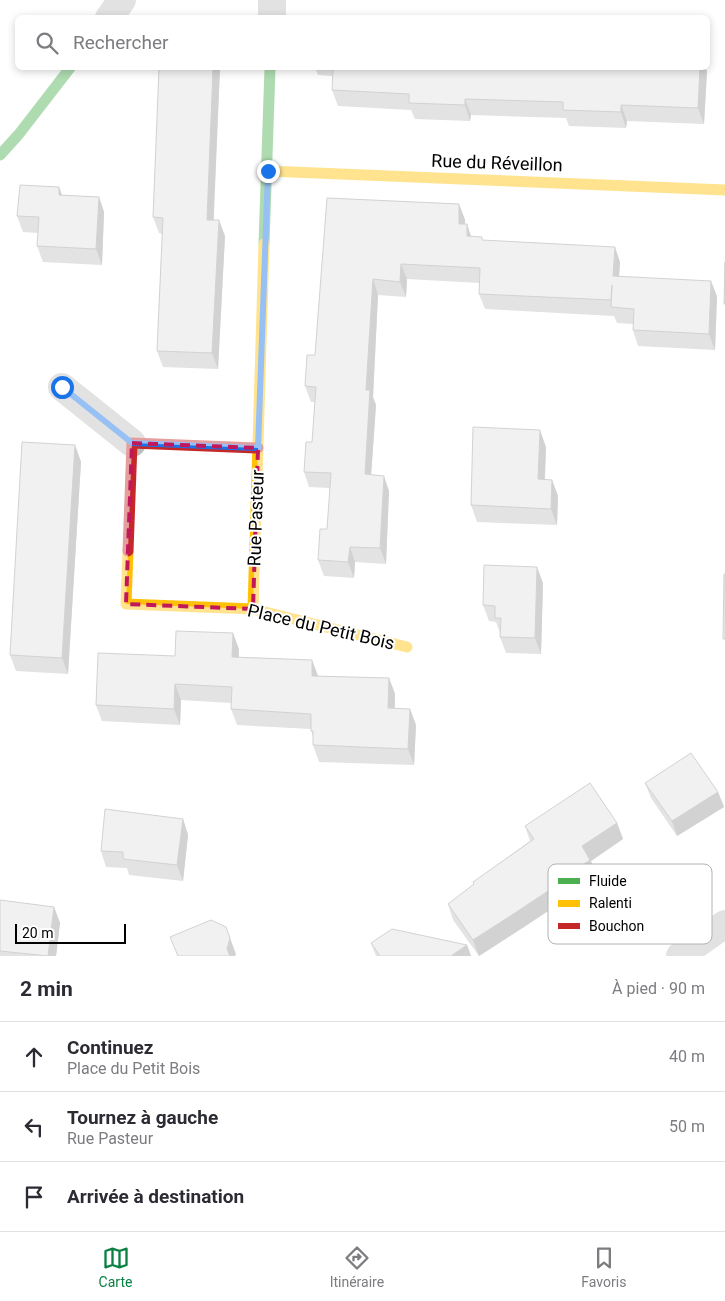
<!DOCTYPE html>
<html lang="fr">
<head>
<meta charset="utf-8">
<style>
  :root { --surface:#fff; --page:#f7f7f7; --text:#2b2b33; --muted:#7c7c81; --line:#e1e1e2; --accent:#0b8043 }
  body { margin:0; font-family:Roboto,sans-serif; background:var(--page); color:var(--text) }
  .scale { position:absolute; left:15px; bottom:12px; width:111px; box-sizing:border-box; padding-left:5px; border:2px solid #000; border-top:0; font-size:14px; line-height:18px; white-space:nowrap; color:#000; -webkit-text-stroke:4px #fff; paint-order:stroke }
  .stop { position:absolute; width:15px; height:15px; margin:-11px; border:4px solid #1a73e8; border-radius:50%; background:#fff }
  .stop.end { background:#1a73e8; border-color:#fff; box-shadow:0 1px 5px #0008 }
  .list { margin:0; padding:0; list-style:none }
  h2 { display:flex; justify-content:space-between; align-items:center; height:65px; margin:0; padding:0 20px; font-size:21px }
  h2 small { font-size:16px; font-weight:400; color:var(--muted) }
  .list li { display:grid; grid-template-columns:32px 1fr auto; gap:15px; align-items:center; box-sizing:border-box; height:70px; padding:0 20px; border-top:1px solid var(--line) }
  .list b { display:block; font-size:19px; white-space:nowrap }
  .list p { margin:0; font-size:16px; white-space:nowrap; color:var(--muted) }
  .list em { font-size:16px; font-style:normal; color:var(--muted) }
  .icon { flex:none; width:28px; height:28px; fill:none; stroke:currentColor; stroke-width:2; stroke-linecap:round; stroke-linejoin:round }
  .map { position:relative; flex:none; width:725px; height:956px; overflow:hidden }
  .search { position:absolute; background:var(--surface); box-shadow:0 2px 8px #0003; left:15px; right:15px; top:15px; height:55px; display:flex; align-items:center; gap:12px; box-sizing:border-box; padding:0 18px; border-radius:8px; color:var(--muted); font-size:19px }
  .sheet { height:275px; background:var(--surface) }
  nav { display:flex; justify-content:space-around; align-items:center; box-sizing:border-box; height:70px; border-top:1px solid var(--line); background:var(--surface); font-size:14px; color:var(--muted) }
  nav a { display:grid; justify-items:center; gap:2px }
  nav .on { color:var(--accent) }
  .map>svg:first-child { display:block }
</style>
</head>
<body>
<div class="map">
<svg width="725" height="956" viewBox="0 0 725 956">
  <rect width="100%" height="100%" fill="#fff"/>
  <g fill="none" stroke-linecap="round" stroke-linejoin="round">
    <g stroke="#bebebe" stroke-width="28">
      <path d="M 109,18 L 122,0"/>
      <path d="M 272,18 L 272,0"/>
      <path d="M 62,387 L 132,443"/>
      <path d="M 680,956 L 725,924"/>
    </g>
    <g stroke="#4caf50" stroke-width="11">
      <path d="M 0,155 L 19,134 L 70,68"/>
      <path d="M 264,244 L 270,68"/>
    </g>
    <g stroke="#ffc107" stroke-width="11">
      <path d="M 268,171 L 725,190"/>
      <path d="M 128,551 L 126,604 L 253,609 L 407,647"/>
      <path d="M 253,609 L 264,244"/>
    </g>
    <path stroke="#c62828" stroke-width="11" d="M 128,551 L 132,443 L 258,448"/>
  </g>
  <g fill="#c0c0c0">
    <path d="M 159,68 L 220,68 L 213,220 L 225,236 L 218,369 L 163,367 L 157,351 L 162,234 L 159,233 L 153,217 Z"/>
    <path d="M 315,68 L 705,68 L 707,71 L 704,124 L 627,121 L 626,128 L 569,126 L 566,118 L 471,115 L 470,121 L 415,119 L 411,110 L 338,106 L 332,90 L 332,76 L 318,75 Z"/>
    <path d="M 59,187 L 62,195 L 99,197 L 104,212 L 102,265 L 43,262 L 37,246 L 38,233 L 23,232 L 17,216 Z"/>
    <path d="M 327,198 L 459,204 L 465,220 L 465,224 L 467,224 L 471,236 L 483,240 L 620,262 L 619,277 L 717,296 L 715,350 L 638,346 L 633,330 L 633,324 L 617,323 L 614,316 L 485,309 L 479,294 L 479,283 L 407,279 L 406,297 L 378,295 L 373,397 L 376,405 L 371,475 L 389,491 L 386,564 L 355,562 L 354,578 L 324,576 L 318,560 L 327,529 L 330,488 L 309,487 L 304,472 L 312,442 L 315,402 L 311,402 L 305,386 L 315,355 Z"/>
    <path d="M 75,445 L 81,462 L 68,674 L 16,671 L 10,655 Z"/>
    <path d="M 546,447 L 545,479 L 552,480 L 558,496 L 557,525 L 477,522 L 471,505 Z"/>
    <path d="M 543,583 L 541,654 L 506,653 L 500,637 L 500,633 L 496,622 L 489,621 L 483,605 Z"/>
    <path d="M 239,649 L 239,657 L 312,660 L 318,676 L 389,678 L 395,694 L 395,709 L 410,709 L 416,725 L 414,765 L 319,762 L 313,745 L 313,738 L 311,729 L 237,725 L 231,709 L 231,703 L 181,700 L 180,725 L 102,721 L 96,705 L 175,656 Z"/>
    <path d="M 645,783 L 718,792 L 724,807 L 677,836 L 651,798 Z"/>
    <path d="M 183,819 L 188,835 L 183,881 L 129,875 L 127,868 L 106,867 L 101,851 Z"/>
    <path d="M 617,823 L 623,839 L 591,861 L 596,876 L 556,903 L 557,905 L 524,927 L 479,956 L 453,920 L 448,904 L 474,884 L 473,882 L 530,841 L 525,826 Z"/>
    <path d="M 0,900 L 54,907 L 60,923 L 56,956 L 0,956 Z"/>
    <path d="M 371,943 L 467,945 L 471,956 L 376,956 Z"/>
  </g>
  <g fill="#9c9c9c">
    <path d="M 213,68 L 220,68 L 213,236 L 207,220 Z"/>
    <path d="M 700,68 L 705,68 L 707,71 L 704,124 L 698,108 Z"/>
    <path d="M 465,99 L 471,115 L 470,121 L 465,105 Z"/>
    <path d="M 621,105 L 627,121 L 626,128 L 621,112 Z"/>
    <path d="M 59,187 L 65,203 L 59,195 Z"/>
    <path d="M 99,197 L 104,212 L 102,265 L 96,249 Z"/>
    <path d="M 459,204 L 465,220 L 464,240 L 459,224 Z"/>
    <path d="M 219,220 L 225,236 L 218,369 L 212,353 Z"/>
    <path d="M 467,224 L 472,240 L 467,236 Z"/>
    <path d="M 615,247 L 620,262 L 618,292 L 613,276 Z"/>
    <path d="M 401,264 L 407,279 L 406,297 L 400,282 Z"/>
    <path d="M 373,279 L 378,295 L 373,397 L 376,405 L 370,490 L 365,474 L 366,390 Z"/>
    <path d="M 711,281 L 717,296 L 715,350 L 709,334 Z"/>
    <path d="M 540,430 L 546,447 L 544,495 L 538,479 Z"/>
    <path d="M 75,445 L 81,462 L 68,674 L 62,658 Z"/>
    <path d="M 384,476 L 389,491 L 386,564 L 380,548 Z"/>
    <path d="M 552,480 L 558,496 L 557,525 L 551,509 Z"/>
    <path d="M 350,547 L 355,562 L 354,578 L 348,562 Z"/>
    <path d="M 537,567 L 543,583 L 541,654 L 535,638 Z"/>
    <path d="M 233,633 L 239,649 L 238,673 L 232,657 Z"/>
    <path d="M 312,660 L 318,676 L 312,676 Z"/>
    <path d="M 389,678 L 395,694 L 394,725 L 388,708 Z"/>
    <path d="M 175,684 L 181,700 L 180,725 L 174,709 Z"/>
    <path d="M 410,709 L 416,725 L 414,765 L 408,749 Z"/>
    <path d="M 718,792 L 724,807 L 677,836 L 672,821 Z"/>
    <path d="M 183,819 L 188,835 L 183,881 L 177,865 Z"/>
    <path d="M 617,823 L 623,839 L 591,861 L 596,876 L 556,903 L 557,905 L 524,927 L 479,956 L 473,940 L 550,887 L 582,846 Z"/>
    <path d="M 54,907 L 60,923 L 56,956 L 48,956 Z"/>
    <path d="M 230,938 L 236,954 L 235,956 L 229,956 L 227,949 Z"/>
    <path d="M 467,945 L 471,956 L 451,956 Z"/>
  </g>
  <g fill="#dfdfdf" stroke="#9c9c9c">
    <path d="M 159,68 L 213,68 L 207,220 L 219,220 L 212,353 L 157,351 L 163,218 L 153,217 Z"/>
    <path d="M 333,68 L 700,68 L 698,108 L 621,105 L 621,112 L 563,110 L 563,102 L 465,99 L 465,105 L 409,103 L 409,94 L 332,90 Z"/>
    <path d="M 20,185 L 59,187 L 59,195 L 99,197 L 96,249 L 37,246 L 39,217 L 17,216 Z"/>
    <path d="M 327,198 L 459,204 L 459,224 L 467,224 L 467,236 L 482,237 L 482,240 L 615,247 L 613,276 L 711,281 L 709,334 L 633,330 L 634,309 L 611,307 L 612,285 L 611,300 L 479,294 L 480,268 L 401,264 L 400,282 L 373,279 L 366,390 L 370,390 L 365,474 L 384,476 L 380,548 L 350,547 L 348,562 L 318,560 L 320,529 L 327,529 L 331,473 L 304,472 L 306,442 L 312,442 L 316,387 L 305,386 L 307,355 L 315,355 Z"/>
    <path d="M 725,262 L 725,304 L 724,304 Z"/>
    <path d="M 473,427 L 540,430 L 538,479 L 552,480 L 551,509 L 471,505 Z"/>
    <path d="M 22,442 L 75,445 L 62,658 L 10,655 Z"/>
    <path d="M 484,565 L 537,567 L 535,638 L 500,637 L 501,618 L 495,618 L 495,606 L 483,605 Z"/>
    <path d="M 724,574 L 725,574 L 725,639 L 723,639 Z"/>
    <path d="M 176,631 L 233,633 L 232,657 L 312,660 L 312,676 L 389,678 L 388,708 L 410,709 L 408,749 L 313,745 L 313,731 L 311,731 L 311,714 L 231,709 L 232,687 L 175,684 L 174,709 L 96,705 L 98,653 L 175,656 Z"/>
    <path d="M 691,753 L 718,792 L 672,821 L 645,783 Z"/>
    <path d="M 590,783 L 617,823 L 582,846 L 590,860 L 550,887 L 551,889 L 518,911 L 473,940 L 448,904 L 474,884 L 473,882 L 534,839 L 525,826 Z"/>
    <path d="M 105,809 L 183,819 L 177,865 L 123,859 L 123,852 L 101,851 Z"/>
    <path d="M 0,900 L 54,907 L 48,956 L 0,951 Z"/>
    <path d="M 211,920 L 226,927 L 230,938 L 227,949 L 230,956 L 178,956 L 170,937 Z"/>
    <path d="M 392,929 L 467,945 L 451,956 L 380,956 L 371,943 Z"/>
  </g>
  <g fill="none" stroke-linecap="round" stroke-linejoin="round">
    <path stroke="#1a73e8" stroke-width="6" d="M 62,387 L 132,443 L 258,448 L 268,171"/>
  </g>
  <path d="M0 0H725V956H0ZM 132,443 L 258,448 L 253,609 L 126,604 Z" fill="#fff" fill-opacity=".55" fill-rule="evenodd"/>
  <path fill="none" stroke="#c2185b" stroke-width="4" stroke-dasharray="10 6" stroke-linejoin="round" d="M 132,443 L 258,448 L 253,609 L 126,604 Z"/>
  <g text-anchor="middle" stroke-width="4" stroke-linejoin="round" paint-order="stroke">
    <g font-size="18" fill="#000" stroke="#fff">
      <text transform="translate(497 163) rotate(2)" y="6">Rue du Réveillon</text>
      <text transform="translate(256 518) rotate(-88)" y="6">Rue Pasteur</text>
      <text transform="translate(321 627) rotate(13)" y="6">Place du Petit Bois</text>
    </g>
  </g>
  <rect x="548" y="864" width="164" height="80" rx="8" fill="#fff" stroke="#b2b2b2" stroke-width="1"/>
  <rect x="558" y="878" width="22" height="6" fill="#4caf50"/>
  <rect x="558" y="900" width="22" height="7" fill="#ffc107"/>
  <rect x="558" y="923" width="22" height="6" fill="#c62828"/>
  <g font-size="14" fill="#000">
    <text x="589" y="886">Fluide</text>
    <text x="589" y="908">Ralenti</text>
    <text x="589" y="931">Bouchon</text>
  </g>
</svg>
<div class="scale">20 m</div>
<div class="stop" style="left:62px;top:387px"></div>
<div class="stop end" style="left:268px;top:171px"></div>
<div class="search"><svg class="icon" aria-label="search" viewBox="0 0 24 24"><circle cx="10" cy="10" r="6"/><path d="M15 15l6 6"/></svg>Rechercher</div>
</div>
<section class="sheet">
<h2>2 min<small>À pied · 90 m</small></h2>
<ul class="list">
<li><svg class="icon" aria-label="ahead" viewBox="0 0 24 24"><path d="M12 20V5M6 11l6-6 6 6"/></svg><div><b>Continuez</b><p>Place du Petit Bois</p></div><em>40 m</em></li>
<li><svg class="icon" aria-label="left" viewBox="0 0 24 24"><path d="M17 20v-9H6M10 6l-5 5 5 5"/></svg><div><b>Tournez à gauche</b><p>Rue Pasteur</p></div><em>50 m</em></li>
<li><svg class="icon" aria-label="arrive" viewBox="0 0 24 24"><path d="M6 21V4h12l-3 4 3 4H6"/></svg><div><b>Arrivée à destination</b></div></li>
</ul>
</section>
<nav>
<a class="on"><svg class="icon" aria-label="map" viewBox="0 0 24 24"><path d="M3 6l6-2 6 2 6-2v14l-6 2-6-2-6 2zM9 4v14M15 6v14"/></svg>Carte</a>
<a><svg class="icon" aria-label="directions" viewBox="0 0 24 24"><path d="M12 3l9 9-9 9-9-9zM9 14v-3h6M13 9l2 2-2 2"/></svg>Itinéraire</a>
<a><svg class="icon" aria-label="saved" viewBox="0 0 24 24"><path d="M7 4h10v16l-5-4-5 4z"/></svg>Favoris</a>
</nav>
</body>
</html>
